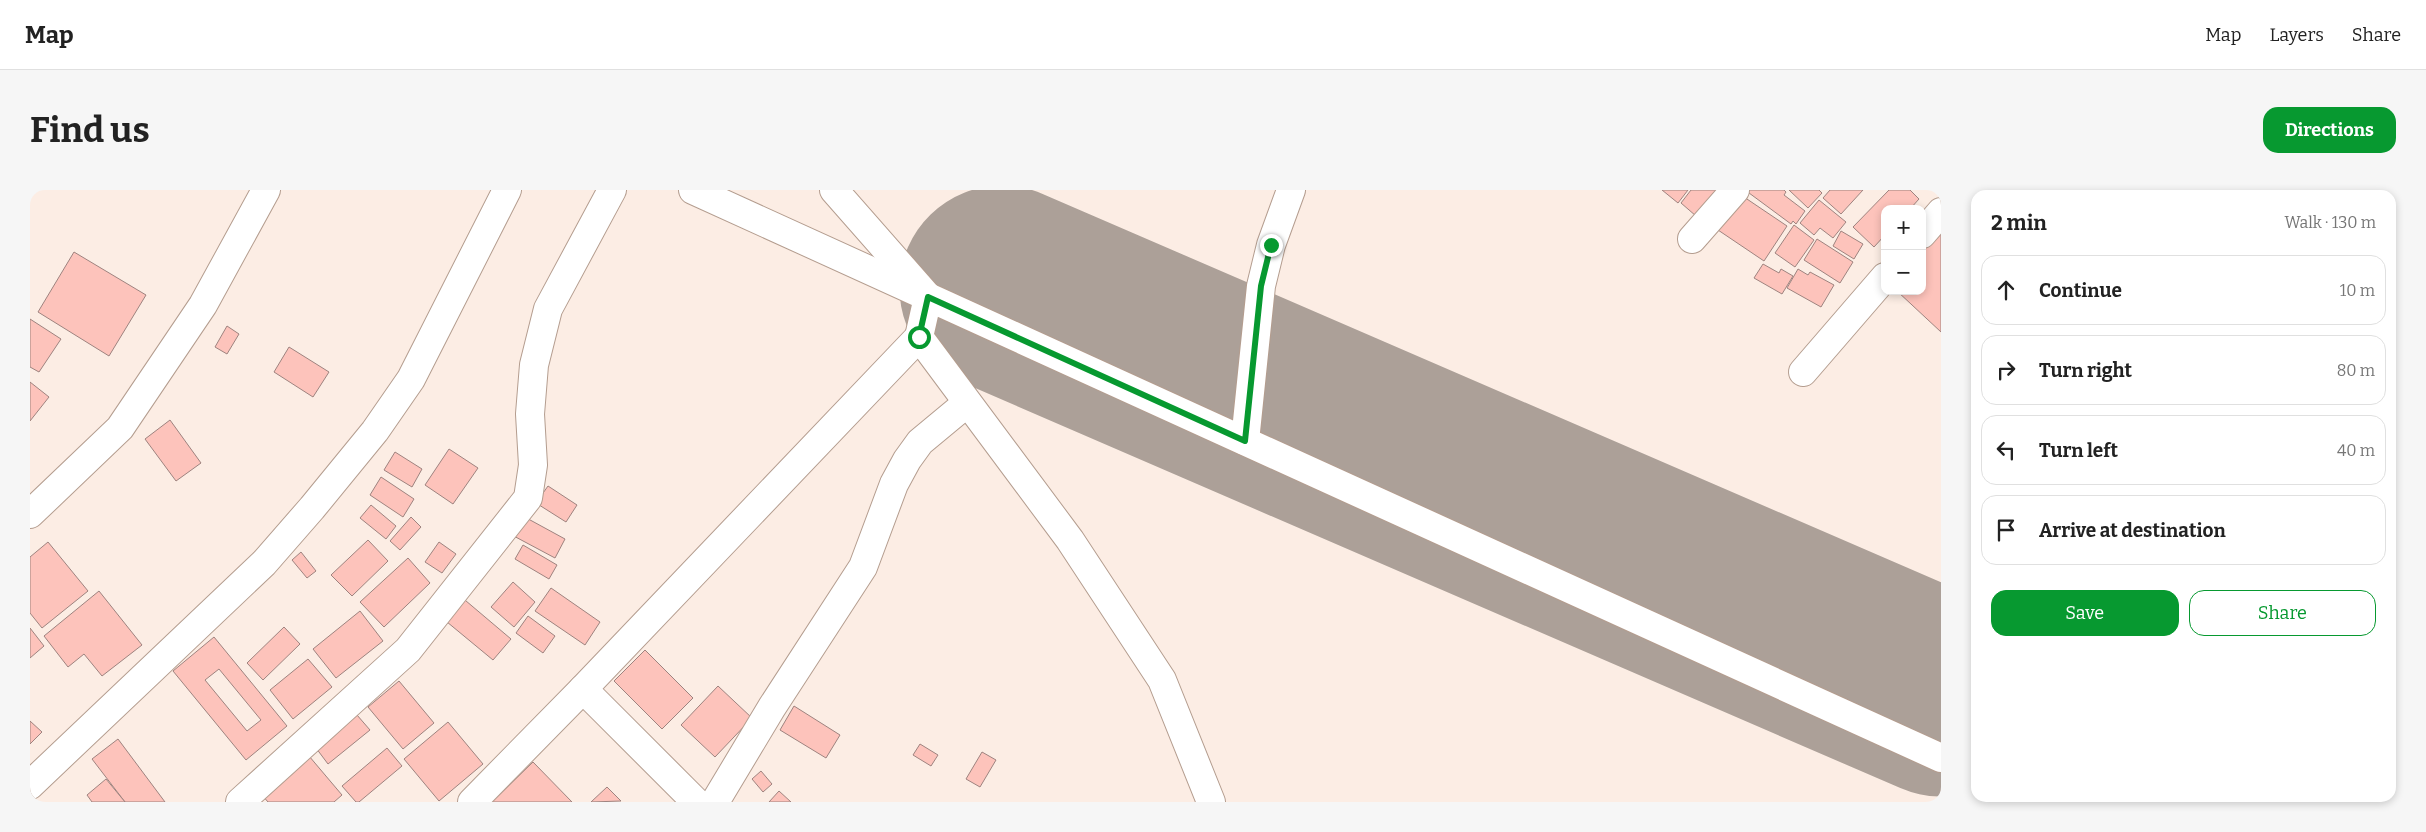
<!DOCTYPE html>
<html lang="en">
<head>
<meta charset="utf-8">
<style>
  :root { --surface:#fff; --page:#f6f6f6; --text:#222; --muted:#767676; --line:#e0e0e0; --accent:#079930 }
  body { margin:0; font-family:Bitter,serif; background:var(--page); color:var(--text) }
  .controls { position:absolute; right:15px; top:15px; display:grid; overflow:hidden; border-radius:10px; box-shadow:0 2px 8px #0003 }
  .controls button { width:45px; height:45px; display:grid; place-items:center; padding:0; border:0; border-bottom:1px solid var(--line); background:var(--surface); color:var(--text); font:25px sans-serif }
  .stop { position:absolute; width:15px; height:15px; margin:-11px; border:4px solid #079930; border-radius:50%; background:#fff }
  .stop.end { background:#079930; border-color:#fff; box-shadow:0 1px 5px #0008 }
  .list { margin:0; padding:0; list-style:none }
  h2 { display:flex; justify-content:space-between; align-items:center; height:65px; margin:0; padding:0 20px; font-size:21px }
  h2 small { font-size:16px; font-weight:400; color:var(--muted) }
  .list li { display:grid; grid-template-columns:32px 1fr auto; gap:15px; align-items:center; box-sizing:border-box; height:70px; margin:0 10px 10px; padding:0 10px; border:1px solid var(--line); border-radius:15px }
  .list b { display:block; font-size:19px; white-space:nowrap }
  .list em { font-size:16px; font-style:normal; color:var(--muted) }
  .actions { display:flex; gap:10px; padding:15px 20px }
  .actions a { flex:1; padding:11px 0; border:1px solid var(--accent); border-radius:15px; text-align:center; font-size:18px; color:var(--accent) }
  .actions .main { background:var(--accent); color:#fff }
  .icon { flex:none; width:28px; height:28px; fill:none; stroke:currentColor; stroke-width:2; stroke-linecap:round; stroke-linejoin:round }
  .map { position:relative; flex:none; width:1911px; height:612px; overflow:hidden; border-radius:15px }
  header { display:flex; align-items:center; gap:30px; box-sizing:border-box; height:70px; padding:0 25px; background:var(--surface); border-bottom:1px solid var(--line) }
  header strong { font-size:24px }
  nav { display:flex; gap:28px; margin-inline-start:auto; font-size:18px }
  .intro { display:flex; align-items:center; justify-content:space-between; box-sizing:border-box; height:120px; padding:0 30px }
  h1 { margin:0; font-size:35px }
  .button { padding:12px 22px; border-radius:15px; background:var(--accent); color:#fff; font-size:18px; font-weight:700 }
  main { display:flex; gap:30px; padding:0 30px }
  aside { flex:1; background:var(--surface); border-radius:15px; box-shadow:0 2px 8px #0003 }
  .map>svg:first-child { display:block }
</style>
</head>
<body>
<header>
<strong>Map</strong>
<nav><a>Map</a><a>Layers</a><a>Share</a></nav>
</header>
<div class="intro"><h1>Find us</h1><a class="button">Directions</a></div>
<main>
<div class="map">
<svg width="1911" height="612" viewBox="0 0 1911 612">
  <rect width="100%" height="100%" fill="#fcede4"/>
  <g fill="none" stroke-linecap="round" stroke-linejoin="round">
    <path stroke="#aca098" stroke-width="205" d="M 972,98 L 1911,504"/>
  </g>
  <g fill="#fdc3bb" stroke="#9e837f" fill-rule="evenodd">
    <path d="M 1632,0 L 1658,0 L 1648,13 Z"/>
    <path d="M 1661,0 L 1687,0 L 1666,26 L 1651,13 Z"/>
    <path d="M 1715,0 L 1754,0 L 1756,2 L 1754,5 L 1775,21 L 1766,34 L 1763,31 L 1761,34 Z"/>
    <path d="M 1759,0 L 1789,0 L 1792,3 L 1778,18 Z"/>
    <path d="M 1800,0 L 1833,0 L 1811,24 L 1793,8 Z"/>
    <path d="M 1859,0 L 1880,0 L 1889,9 L 1880,19 L 1855,19 L 1855,45 L 1844,57 L 1823,37 Z"/>
    <path d="M 1711,5 L 1757,36 L 1734,71 L 1688,40 Z"/>
    <path d="M 1789,10 L 1816,32 L 1803,48 L 1790,38 L 1784,45 L 1770,33 Z"/>
    <path d="M 1764,35 L 1784,50 L 1765,77 L 1745,63 Z"/>
    <path d="M 1911,36 L 1911,142 L 1867,101 L 1892,101 L 1892,56 Z"/>
    <path d="M 1811,41 L 1833,54 L 1824,69 L 1803,56 Z"/>
    <path d="M 1787,49 L 1823,72 L 1810,93 L 1774,70 Z"/>
    <path d="M 44,62 L 116,105 L 79,166 L 8,122 Z"/>
    <path d="M 1733,74 L 1749,83 L 1751,79 L 1763,86 L 1752,104 L 1724,88 Z"/>
    <path d="M 1768,79 L 1778,85 L 1780,82 L 1804,95 L 1791,117 L 1757,98 Z"/>
    <path d="M 0,129 L 31,149 L 9,182 L 0,177 Z"/>
    <path d="M 197,136 L 209,144 L 197,164 L 185,157 Z"/>
    <path d="M 259,157 L 299,182 L 283,207 L 244,182 Z"/>
    <path d="M 0,192 L 19,207 L 0,231 Z"/>
    <path d="M 140,230 L 171,273 L 146,291 L 115,249 Z"/>
    <path d="M 419,259 L 448,278 L 423,314 L 395,295 Z"/>
    <path d="M 365,262 L 392,279 L 382,297 L 354,280 Z"/>
    <path d="M 351,287 L 384,309 L 373,327 L 340,305 Z"/>
    <path d="M 518,296 L 547,315 L 536,332 L 506,313 Z"/>
    <path d="M 341,315 L 366,336 L 356,349 L 330,328 Z"/>
    <path d="M 491,325 L 535,349 L 525,368 L 480,344 Z"/>
    <path d="M 381,327 L 391,337 L 370,360 L 360,351 Z"/>
    <path d="M 338,350 L 358,371 L 322,406 L 301,385 Z"/>
    <path d="M 18,352 L 58,401 L 12,438 L 0,423 L 0,367 Z"/>
    <path d="M 409,352 L 426,364 L 412,383 L 395,372 Z"/>
    <path d="M 493,355 L 527,375 L 519,389 L 485,369 Z"/>
    <path d="M 271,362 L 286,381 L 277,388 L 262,370 Z"/>
    <path d="M 378,368 L 400,393 L 354,437 L 330,412 Z"/>
    <path d="M 483,392 L 505,412 L 484,437 L 461,417 Z"/>
    <path d="M 521,398 L 570,432 L 555,455 L 505,421 Z"/>
    <path d="M 69,401 L 112,455 L 72,486 L 54,464 L 38,477 L 14,446 Z"/>
    <path d="M 429,405 L 481,449 L 463,470 L 411,427 Z"/>
    <path d="M 330,421 L 353,451 L 306,488 L 283,459 Z"/>
    <path d="M 498,426 L 525,446 L 513,463 L 486,443 Z"/>
    <path d="M 254,437 L 270,454 L 233,490 L 217,473 Z"/>
    <path d="M 0,438 L 14,456 L 0,468 Z"/>
    <path d="M 184,447 L 257,536 L 216,570 L 143,481 ZM 189,479 L 231,530 L 217,541 L 175,490 Z"/>
    <path d="M 615,460 L 663,508 L 632,539 L 584,491 Z"/>
    <path d="M 278,469 L 302,497 L 263,529 L 240,500 Z"/>
    <path d="M 369,491 L 404,533 L 373,559 L 338,517 Z"/>
    <path d="M 688,496 L 722,528 L 685,567 L 651,535 Z"/>
    <path d="M 764,516 L 810,545 L 796,568 L 750,540 Z"/>
    <path d="M 327,525 L 340,540 L 298,574 L 286,558 Z"/>
    <path d="M 0,531 L 12,542 L 0,554 Z"/>
    <path d="M 418,532 L 453,574 L 409,611 L 374,569 Z"/>
    <path d="M 88,549 L 135,612 L 95,612 L 62,569 Z"/>
    <path d="M 890,554 L 908,565 L 901,576 L 883,565 Z"/>
    <path d="M 357,558 L 372,576 L 329,612 L 326,612 L 312,596 Z"/>
    <path d="M 952,562 L 966,570 L 950,597 L 936,589 Z"/>
    <path d="M 279,566 L 312,605 L 304,612 L 238,612 L 232,605 Z"/>
    <path d="M 503,572 L 542,612 L 462,612 Z"/>
    <path d="M 731,581 L 742,594 L 733,602 L 722,589 Z"/>
    <path d="M 76,589 L 95,612 L 62,612 L 57,605 Z"/>
    <path d="M 577,597 L 591,611 L 561,612 Z"/>
    <path d="M 749,601 L 761,612 L 739,612 Z"/>
  </g>
  <g fill="none" stroke-linecap="round" stroke-linejoin="round">
    <g stroke="#b49d8f" stroke-width="30">
      <g id="minor">
        <path d="M 663,0 L 1911,568"/>
        <path d="M 804,0 L 898,107 L 889,147 L 1040,350 L 1132,490 L 1181,612"/>
        <path d="M 1892,44 L 1911,22"/>
        <path d="M 1662,49 L 1705,0"/>
        <path d="M 1773,182 L 1855,87"/>
        <path d="M 1215,251 L 1231,96 L 1241,55 L 1261,0"/>
        <path d="M 0,324 L 90,238 L 173,115 L 236,0"/>
        <path d="M 553,499 L 666,612"/>
        <path d="M 0,595 L 234,373 L 282,318 L 345,241 L 381,189 L 477,0"/>
        <path d="M 210,612 L 378,460 L 498,308 L 503,275 L 500,224 L 504,175 L 518,119 L 582,0"/>
        <path d="M 442,612 L 553,499 L 889,147"/>
        <path d="M 685,612 L 742,517 L 833,377 L 864,294 L 877,270 L 890,252 L 937,213"/>
      </g>
    </g>
    <use href="#minor" stroke="#fff" stroke-width="28"/>
  </g>
  <g fill="none" stroke-linecap="round" stroke-linejoin="round">
    <path stroke="#079930" stroke-width="6" d="M 889,147 L 898,107 L 1215,251 L 1231,96 L 1241,55"/>
  </g>
</svg>
<div class="controls">
<button>+</button>
<button>−</button>
</div>
<div class="stop" style="left:889px;top:147px"></div>
<div class="stop end" style="left:1241px;top:55px"></div>
</div>
<aside>
<h2>2 min<small>Walk · 130 m</small></h2>
<ul class="list">
<li><svg class="icon" aria-label="ahead" viewBox="0 0 24 24"><path d="M12 20V5M6 11l6-6 6 6"/></svg><div><b>Continue</b></div><em>10 m</em></li>
<li><svg class="icon" aria-label="right" viewBox="0 0 24 24"><path d="M7 20v-9h11M14 6l5 5-5 5"/></svg><div><b>Turn right</b></div><em>80 m</em></li>
<li><svg class="icon" aria-label="left" viewBox="0 0 24 24"><path d="M17 20v-9H6M10 6l-5 5 5 5"/></svg><div><b>Turn left</b></div><em>40 m</em></li>
<li><svg class="icon" aria-label="arrive" viewBox="0 0 24 24"><path d="M6 21V4h12l-3 4 3 4H6"/></svg><div><b>Arrive at destination</b></div></li>
</ul>
<div class="actions"><a class="main">Save</a><a>Share</a></div>
</aside>
</main>
</body>
</html>
